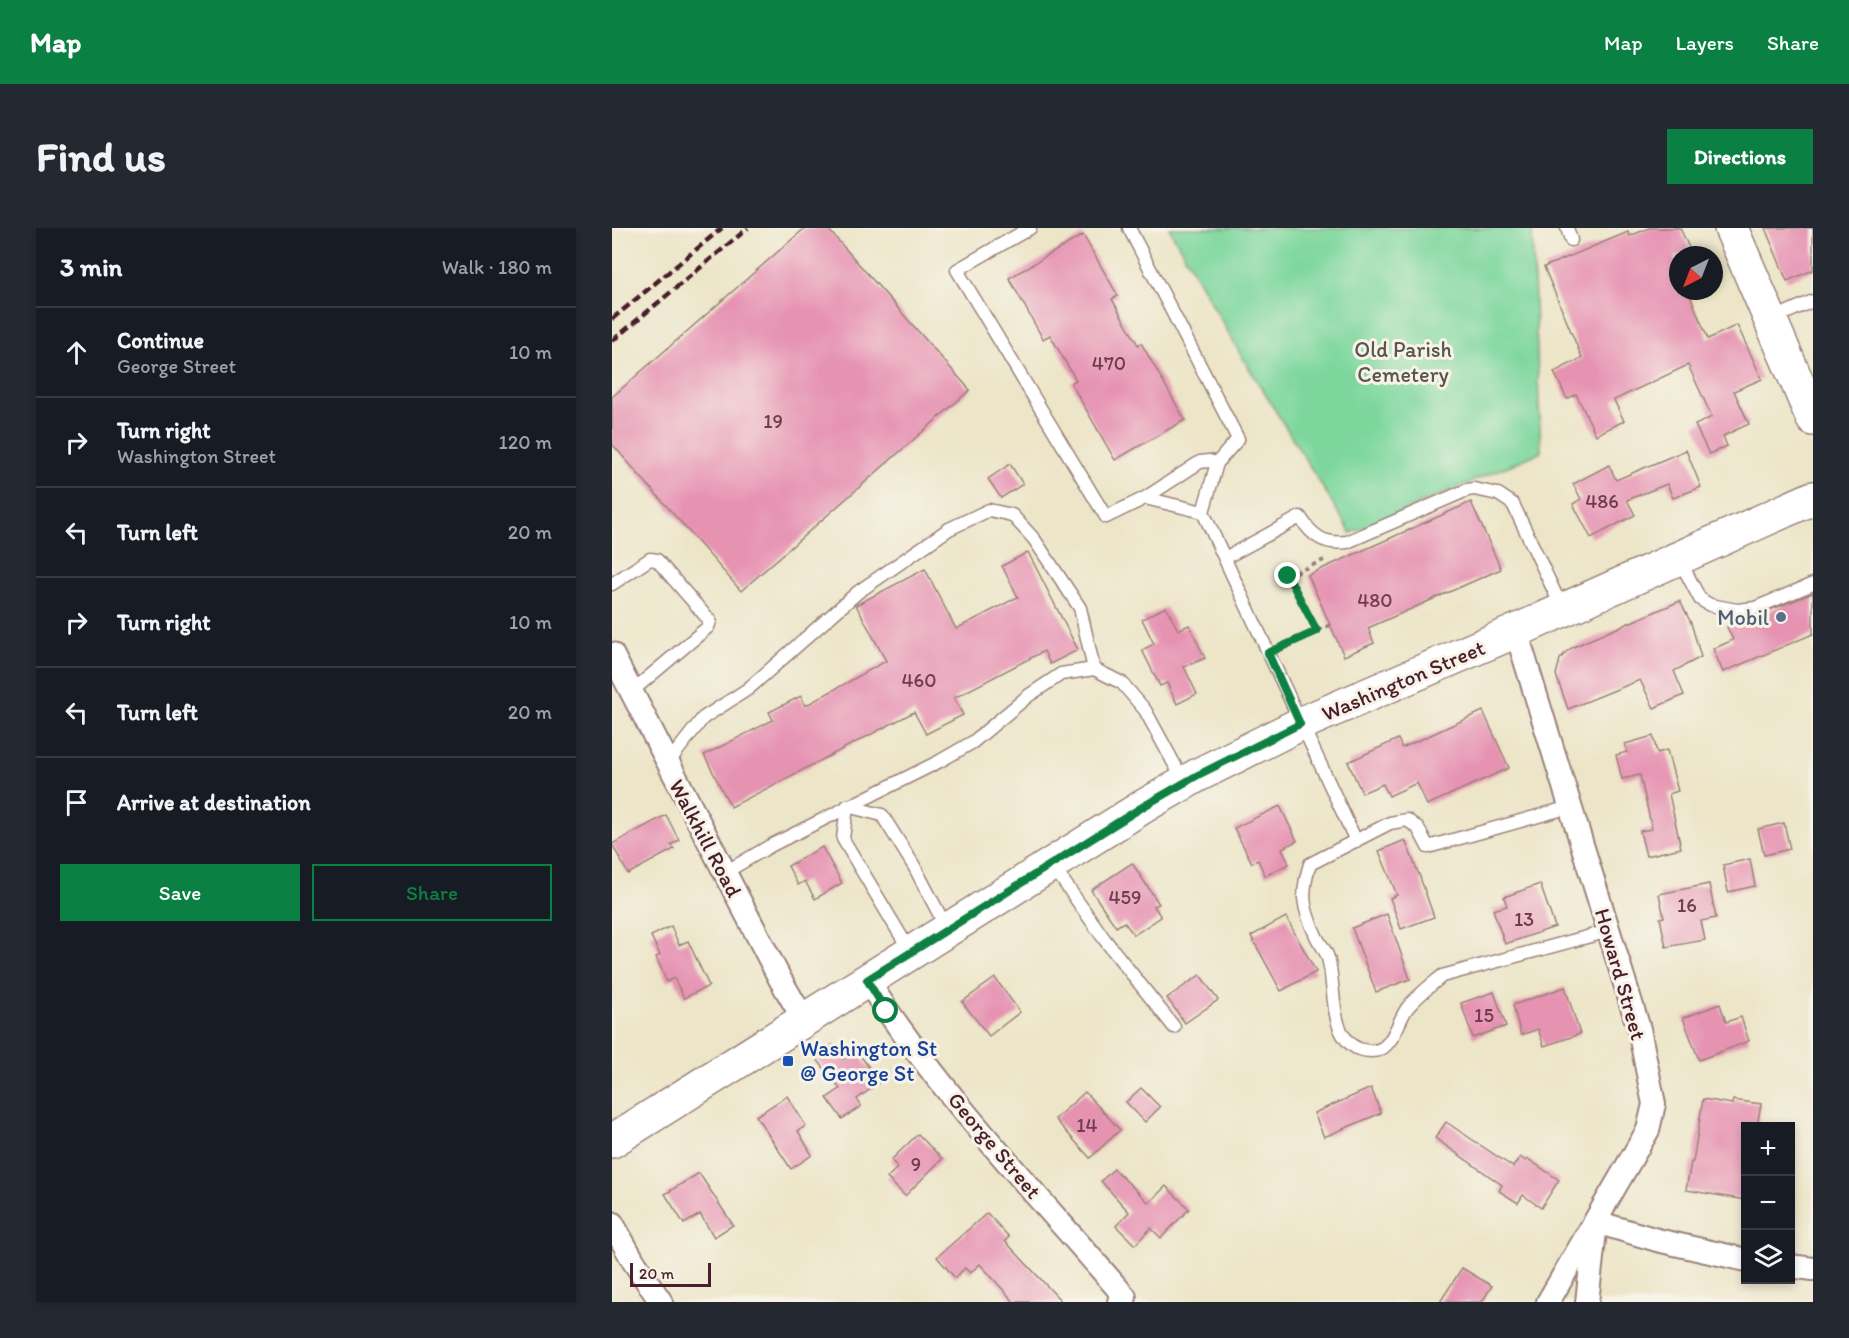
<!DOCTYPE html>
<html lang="en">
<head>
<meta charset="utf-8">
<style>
  :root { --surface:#171b24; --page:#242831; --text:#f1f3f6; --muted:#9ea1a6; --line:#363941; --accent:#0b8043 }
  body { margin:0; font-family:Itim,sans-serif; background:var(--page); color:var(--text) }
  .controls { position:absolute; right:18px; bottom:18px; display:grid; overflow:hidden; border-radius:0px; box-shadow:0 3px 9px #0003 }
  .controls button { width:54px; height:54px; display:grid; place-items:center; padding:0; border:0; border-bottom:2px solid var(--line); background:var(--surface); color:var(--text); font:30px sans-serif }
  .compass { position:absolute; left:1057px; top:18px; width:54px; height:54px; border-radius:50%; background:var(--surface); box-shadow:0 3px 9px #0003; rotate:222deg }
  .scale { position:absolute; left:18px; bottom:15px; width:81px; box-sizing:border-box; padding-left:6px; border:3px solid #4a1f2b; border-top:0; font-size:16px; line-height:21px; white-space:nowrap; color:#4a1f2b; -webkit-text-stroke:4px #f7f3e8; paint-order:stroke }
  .stop { position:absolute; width:18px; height:18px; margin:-14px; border:4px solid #0b8043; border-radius:50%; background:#fff }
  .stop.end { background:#0b8043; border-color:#fff; box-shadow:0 2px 6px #0008 }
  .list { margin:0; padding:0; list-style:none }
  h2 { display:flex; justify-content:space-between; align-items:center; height:78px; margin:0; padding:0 24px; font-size:26px }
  h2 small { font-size:20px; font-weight:400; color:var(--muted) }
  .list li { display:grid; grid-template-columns:39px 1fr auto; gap:18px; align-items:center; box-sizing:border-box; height:90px; padding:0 24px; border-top:2px solid var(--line) }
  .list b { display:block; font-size:22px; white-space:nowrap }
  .list p { margin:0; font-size:20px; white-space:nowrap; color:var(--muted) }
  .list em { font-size:20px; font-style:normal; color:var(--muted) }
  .actions { display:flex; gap:12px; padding:18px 24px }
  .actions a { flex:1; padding:14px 0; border:2px solid var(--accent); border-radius:0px; text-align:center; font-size:21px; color:var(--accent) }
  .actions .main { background:var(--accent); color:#fff }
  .icon { flex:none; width:33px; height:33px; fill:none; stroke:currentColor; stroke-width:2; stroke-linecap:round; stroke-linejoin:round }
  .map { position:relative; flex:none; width:1201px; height:1074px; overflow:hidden; border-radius:0px }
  header { display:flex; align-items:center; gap:36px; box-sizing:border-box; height:84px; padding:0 30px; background:var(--accent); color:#fff }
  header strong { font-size:28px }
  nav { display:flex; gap:33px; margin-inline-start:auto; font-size:21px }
  .intro { display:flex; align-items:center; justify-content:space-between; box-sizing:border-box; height:144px; padding:0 36px }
  h1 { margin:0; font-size:42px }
  .button { padding:15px 27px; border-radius:0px; background:var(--accent); color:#fff; font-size:21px; font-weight:700 }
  main { display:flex; gap:36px; padding:0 36px }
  aside { flex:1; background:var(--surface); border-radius:0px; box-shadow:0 3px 9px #0003 }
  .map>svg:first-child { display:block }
</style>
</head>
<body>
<header>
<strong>Map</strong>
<nav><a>Map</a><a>Layers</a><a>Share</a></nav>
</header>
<div class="intro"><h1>Find us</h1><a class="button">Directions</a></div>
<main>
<aside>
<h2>3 min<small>Walk · 180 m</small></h2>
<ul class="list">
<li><svg class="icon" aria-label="ahead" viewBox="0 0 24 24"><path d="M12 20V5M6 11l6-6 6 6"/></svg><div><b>Continue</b><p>George Street</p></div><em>10 m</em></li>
<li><svg class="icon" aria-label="right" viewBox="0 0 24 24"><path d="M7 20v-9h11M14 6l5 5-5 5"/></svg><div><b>Turn right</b><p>Washington Street</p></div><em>120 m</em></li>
<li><svg class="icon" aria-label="left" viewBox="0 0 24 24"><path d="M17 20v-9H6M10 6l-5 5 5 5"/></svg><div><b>Turn left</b></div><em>20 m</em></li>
<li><svg class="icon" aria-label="right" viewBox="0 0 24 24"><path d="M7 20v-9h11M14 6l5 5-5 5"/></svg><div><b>Turn right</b></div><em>10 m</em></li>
<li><svg class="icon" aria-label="left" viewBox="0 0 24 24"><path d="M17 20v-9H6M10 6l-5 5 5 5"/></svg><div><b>Turn left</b></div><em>20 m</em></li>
<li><svg class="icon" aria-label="arrive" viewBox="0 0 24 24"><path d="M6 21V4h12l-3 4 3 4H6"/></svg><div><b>Arrive at destination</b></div></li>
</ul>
<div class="actions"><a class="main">Save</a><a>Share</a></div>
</aside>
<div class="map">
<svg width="1201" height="1074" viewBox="0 0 1201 1074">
  <rect width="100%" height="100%" fill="#f7f3e8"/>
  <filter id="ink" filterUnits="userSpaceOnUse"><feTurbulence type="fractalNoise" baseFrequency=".0167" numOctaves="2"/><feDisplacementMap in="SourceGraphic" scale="12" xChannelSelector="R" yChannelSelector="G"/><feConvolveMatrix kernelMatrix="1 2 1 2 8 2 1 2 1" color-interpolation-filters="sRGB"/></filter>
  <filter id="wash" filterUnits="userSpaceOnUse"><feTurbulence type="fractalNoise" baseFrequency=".008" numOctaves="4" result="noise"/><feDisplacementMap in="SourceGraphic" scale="24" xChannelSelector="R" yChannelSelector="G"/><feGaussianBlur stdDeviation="1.35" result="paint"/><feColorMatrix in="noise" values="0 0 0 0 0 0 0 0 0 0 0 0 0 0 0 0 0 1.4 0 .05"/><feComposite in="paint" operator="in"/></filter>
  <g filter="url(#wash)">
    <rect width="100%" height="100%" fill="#ece5c8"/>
    <path fill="#7dd79d" stroke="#647b64" stroke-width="1.5" d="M 557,0 L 920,0 L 929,224 L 739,305 L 629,127 Z"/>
    <g id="blocks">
      <g fill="#e693b2">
        <path d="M 193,0 L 215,0 L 358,162 L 129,363 L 0,216 L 0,169 Z"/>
        <path d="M 1037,0 L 1068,0 L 1078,22 L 1062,29 L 1066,38 L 1066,63 L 1076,63 L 1096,111 L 1125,97 L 1150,151 L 1122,163 L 1137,196 L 1111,208 L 1115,218 L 1097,226 L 1083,197 L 1100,189 L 1076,137 L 1002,172 L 1012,193 L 984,207 L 964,166 L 955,171 L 942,144 L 970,130 L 932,39 L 1016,4 L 1018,8 Z"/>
        <path d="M 1153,0 L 1201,0 L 1201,42 L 1175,53 Z"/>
        <path d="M 471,7 L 506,68 L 500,71 L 526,117 L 529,115 L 573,192 L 503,232 L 459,155 L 464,152 L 438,107 L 431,111 L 397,50 Z"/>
        <path d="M 1074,222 L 1089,259 L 1061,270 L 1055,256 L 1015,272 L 1023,287 L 979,310 L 961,276 L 969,271 L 961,256 L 997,237 L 1004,252 Z"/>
        <path d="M 398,236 L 411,256 L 389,270 L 376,251 Z"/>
        <path d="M 859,274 L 889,341 L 756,400 L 762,415 L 732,428 L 696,347 Z"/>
        <path d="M 416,324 L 466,422 L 438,436 L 432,423 L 342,470 L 351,487 L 314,506 L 302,484 L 119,579 L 92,527 L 161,492 L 157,484 L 189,468 L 193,478 L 274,433 L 244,377 L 313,341 L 344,401 L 406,369 L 390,338 Z"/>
        <path d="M 1201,365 L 1201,406 L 1111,444 L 1101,421 L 1121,412 L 1115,399 Z"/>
        <path d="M 1068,373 L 1079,395 L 1089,429 L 1062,443 L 1072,467 L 1042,480 L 1028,452 L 956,481 L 944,447 L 948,431 L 954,424 L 961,419 Z"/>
        <path d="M 554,379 L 566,402 L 577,397 L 593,430 L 572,439 L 585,466 L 565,476 L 555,455 L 548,458 L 530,422 L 542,416 L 530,391 Z"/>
        <path d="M 871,483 L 897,540 L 815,577 L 805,555 L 777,568 L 771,556 L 750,565 L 736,534 L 786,511 L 790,520 Z"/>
        <path d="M 1041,508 L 1045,525 L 1055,522 L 1066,563 L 1057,566 L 1069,620 L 1034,628 L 1028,603 L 1040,601 L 1028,547 L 1010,551 L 1004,527 L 1015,524 L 1013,516 Z"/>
        <path d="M 668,578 L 685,613 L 670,620 L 677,636 L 653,648 L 646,632 L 640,635 L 622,600 Z"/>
        <path d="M 54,587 L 67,612 L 59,617 L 62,621 L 16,646 L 0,616 Z"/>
        <path d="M 1172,595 L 1178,621 L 1152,627 L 1146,601 Z"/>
        <path d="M 793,612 L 808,649 L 822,689 L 789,701 L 778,670 L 785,667 L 767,623 Z"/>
        <path d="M 210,619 L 230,655 L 203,671 L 193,653 L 186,657 L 176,638 Z"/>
        <path d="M 1138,631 L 1143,658 L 1116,664 L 1111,637 Z"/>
        <path d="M 520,635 L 547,676 L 542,678 L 549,689 L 522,707 L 512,694 L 504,699 L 479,662 Z"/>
        <path d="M 928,656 L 943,699 L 893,716 L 881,682 L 895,678 L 892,669 Z"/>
        <path d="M 1097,656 L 1104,690 L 1089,693 L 1093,712 L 1054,719 L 1048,690 L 1052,689 L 1047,666 Z"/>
        <path d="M 775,686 L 798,751 L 764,764 L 740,700 Z"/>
        <path d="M 674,689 L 704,744 L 669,763 L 639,708 Z"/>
        <path d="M 59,698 L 67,717 L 76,713 L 97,758 L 72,770 L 62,750 L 55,754 L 44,729 L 48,727 L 39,708 Z"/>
        <path d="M 588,747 L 606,772 L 573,795 L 555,770 Z"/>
        <path d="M 383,750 L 408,784 L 377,808 L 350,774 Z"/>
        <path d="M 953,759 L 968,806 L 932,818 L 926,801 L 909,807 L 901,777 Z"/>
        <path d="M 882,764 L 894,798 L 861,810 L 849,775 Z"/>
        <path d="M 1108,776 L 1114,794 L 1129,789 L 1137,813 L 1087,832 L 1071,790 Z"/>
        <path d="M 221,817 L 231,831 L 244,822 L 268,854 L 245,871 L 249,878 L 230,891 L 215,870 L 228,861 L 204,830 Z"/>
        <path d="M 529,860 L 548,879 L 533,894 L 514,874 Z"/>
        <path d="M 759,860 L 769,885 L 712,909 L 702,885 Z"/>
        <path d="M 473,864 L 508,902 L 478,930 L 443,891 Z"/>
        <path d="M 175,868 L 194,898 L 186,903 L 200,927 L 179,941 L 144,888 Z"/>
        <path d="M 1091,871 L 1120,876 L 1121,872 L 1149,876 L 1145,898 L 1134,898 L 1134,972 L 1074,962 L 1079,934 L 1081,934 Z"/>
        <path d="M 834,894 L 901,939 L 908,929 L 914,933 L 916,931 L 947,952 L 929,980 L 911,967 L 906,975 L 887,963 L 890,957 L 823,910 Z"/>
        <path d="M 306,906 L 330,931 L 293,968 L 275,950 L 286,939 L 279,932 Z"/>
        <path d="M 502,941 L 537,975 L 554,958 L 577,981 L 549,1010 L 539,1000 L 523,1017 L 504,998 L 517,984 L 489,953 Z"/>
        <path d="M 87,945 L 121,997 L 102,1009 L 88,986 L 72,996 L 53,966 Z"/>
        <path d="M 375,985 L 397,1009 L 393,1013 L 450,1074 L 402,1074 L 368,1036 L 358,1045 L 353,1040 L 343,1050 L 325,1029 Z"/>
        <path d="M 850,1040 L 880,1058 L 870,1074 L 828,1074 Z"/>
      </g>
    </g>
  </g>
  <g filter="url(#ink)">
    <use href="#blocks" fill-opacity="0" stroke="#9b827a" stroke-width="1.5"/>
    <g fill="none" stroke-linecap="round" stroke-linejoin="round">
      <g stroke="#9b827a" stroke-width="15">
        <g id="lane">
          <path d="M 418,0 L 345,42 L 494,289 L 533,270 L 591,284"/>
          <path d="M 517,0 L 626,211 L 605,235 L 591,284 L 744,613"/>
          <path d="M 955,0 L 959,12"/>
          <path d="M 1160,91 L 1201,73"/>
          <path d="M 533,270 L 588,234 L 597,233 L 605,235"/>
          <path d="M 613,330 L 688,289 C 700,308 712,317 735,314 L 855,262 L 862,261 L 886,266 L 901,276 L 950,380"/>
          <path d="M 1067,331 L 1088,371 L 1098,377 L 1125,382 L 1143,380 L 1201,356"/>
          <path d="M 0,356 L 38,331 L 45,332 L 98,393 L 96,399 L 19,464"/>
          <path d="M 55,536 L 91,490 L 136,461 L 246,364 L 337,301 L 377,282 L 400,287 L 422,311 L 468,380 L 482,441"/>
          <path d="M 958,579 L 816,619 L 806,600 L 795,592 L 778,595 L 698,636 C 688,667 691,681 705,710 C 709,717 714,723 716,730 C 724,757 716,809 747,821 C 753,823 762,824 769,821 C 783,813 787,790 796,779 C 806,767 818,758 830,748 L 997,703"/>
          <path d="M 440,637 L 493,712 L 562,799"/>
          <path d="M 112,645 L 158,618 L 328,533 L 361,514 L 416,468 L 449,446 L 482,441 L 510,455 L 533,482 L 572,554"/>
          <path d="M 298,723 L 231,611 L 235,578 L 270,587 L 302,638 L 335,701"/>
        </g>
      </g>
      <g stroke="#9b827a" stroke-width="26">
        <g id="street">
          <path d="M 904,403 L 1027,801 L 1042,876 L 1036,902 L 936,1074"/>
          <path d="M 0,426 L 168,751 L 192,792"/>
          <path d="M 255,752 C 327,865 426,967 513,1069 L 507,1074"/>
          <path d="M 0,995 L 22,1034 L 49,1074"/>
          <path d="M 1178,1038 L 1201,1041"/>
          <path d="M 975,1074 L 984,994 L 1045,1012 L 1134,1032"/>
        </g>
      </g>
      <g stroke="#9b827a" stroke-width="36">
        <g id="secondary">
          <path d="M 1119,0 L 1201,191"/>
          <path d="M 0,913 L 532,578 L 586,547 L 688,496 L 904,403 L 1201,270"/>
        </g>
      </g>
      <g stroke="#9b827a" stroke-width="4" stroke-dasharray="4.5 4.5" stroke-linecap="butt">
        <path d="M 672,339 L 705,403"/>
        <path d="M 667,352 L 712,332"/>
        <path d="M 673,417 L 718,397"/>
      </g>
      <use href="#lane" stroke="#fff" stroke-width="12"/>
      <use href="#street" stroke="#fff" stroke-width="22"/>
      <use href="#secondary" stroke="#fff" stroke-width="33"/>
      <g stroke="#4a1f2b" stroke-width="4.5" stroke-dasharray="9 4.5" stroke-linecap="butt">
        <path d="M 0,91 L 110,0"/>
        <path d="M 0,113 L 136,0"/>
      </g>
    </g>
  </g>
  <g fill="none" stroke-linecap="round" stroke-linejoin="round" filter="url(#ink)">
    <path stroke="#0b8043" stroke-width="8" d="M 274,783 L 255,752 L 532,578 L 586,547 L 688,496 L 656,425 L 705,403 L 676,348"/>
  </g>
  <circle fill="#5c6f8a" stroke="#f7f3e8" stroke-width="2" cx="1169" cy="389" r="6"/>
  <rect fill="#1a4fb4" stroke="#f7f3e8" stroke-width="2" x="170" y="827" width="12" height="12" rx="3"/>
  <g text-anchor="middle" stroke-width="6" stroke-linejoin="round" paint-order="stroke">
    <g font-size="20" fill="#713c4d">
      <text x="497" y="142">470</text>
      <text x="161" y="200">19</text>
      <text x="990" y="280">486</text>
      <text x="763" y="379">480</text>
      <text x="307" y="459">460</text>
      <text x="513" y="676">459</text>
      <text x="1075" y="684">16</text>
      <text x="912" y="698">13</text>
      <text x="872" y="794">15</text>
      <text x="475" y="904">14</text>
      <text x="304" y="943">9</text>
    </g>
    <g font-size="22" fill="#59564d" stroke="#f7f3e8">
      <text x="791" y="129">Old Parish<tspan x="791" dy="25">Cemetery</tspan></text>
    </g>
    <g font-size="22" fill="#4e5e75" stroke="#f7f3e8" text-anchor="end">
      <text x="1157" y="397">Mobil</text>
    </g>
    <g font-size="22" fill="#4a1f2b" stroke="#f7f3e8">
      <text transform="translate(791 452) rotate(-23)" y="8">Washington Street</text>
      <text transform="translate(94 610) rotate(62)" y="8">Walkhill Road</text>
      <text transform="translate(1009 746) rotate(74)" y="8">Howard Street</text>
      <text transform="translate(383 917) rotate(50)" y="8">George Street</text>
    </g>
    <g font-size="22" fill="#164399" stroke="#f7f3e8" text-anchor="start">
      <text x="188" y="828">Washington St<tspan x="188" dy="25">@ George St</tspan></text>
    </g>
  </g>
</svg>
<div class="controls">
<button>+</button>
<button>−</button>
<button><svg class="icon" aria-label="layers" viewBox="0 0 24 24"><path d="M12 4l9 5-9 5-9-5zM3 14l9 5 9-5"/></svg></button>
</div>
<svg class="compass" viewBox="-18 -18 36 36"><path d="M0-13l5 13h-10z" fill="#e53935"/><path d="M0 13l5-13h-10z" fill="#9ea1a6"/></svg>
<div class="scale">20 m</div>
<div class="stop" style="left:274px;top:783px"></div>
<div class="stop end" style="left:676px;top:348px"></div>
</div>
</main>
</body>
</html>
